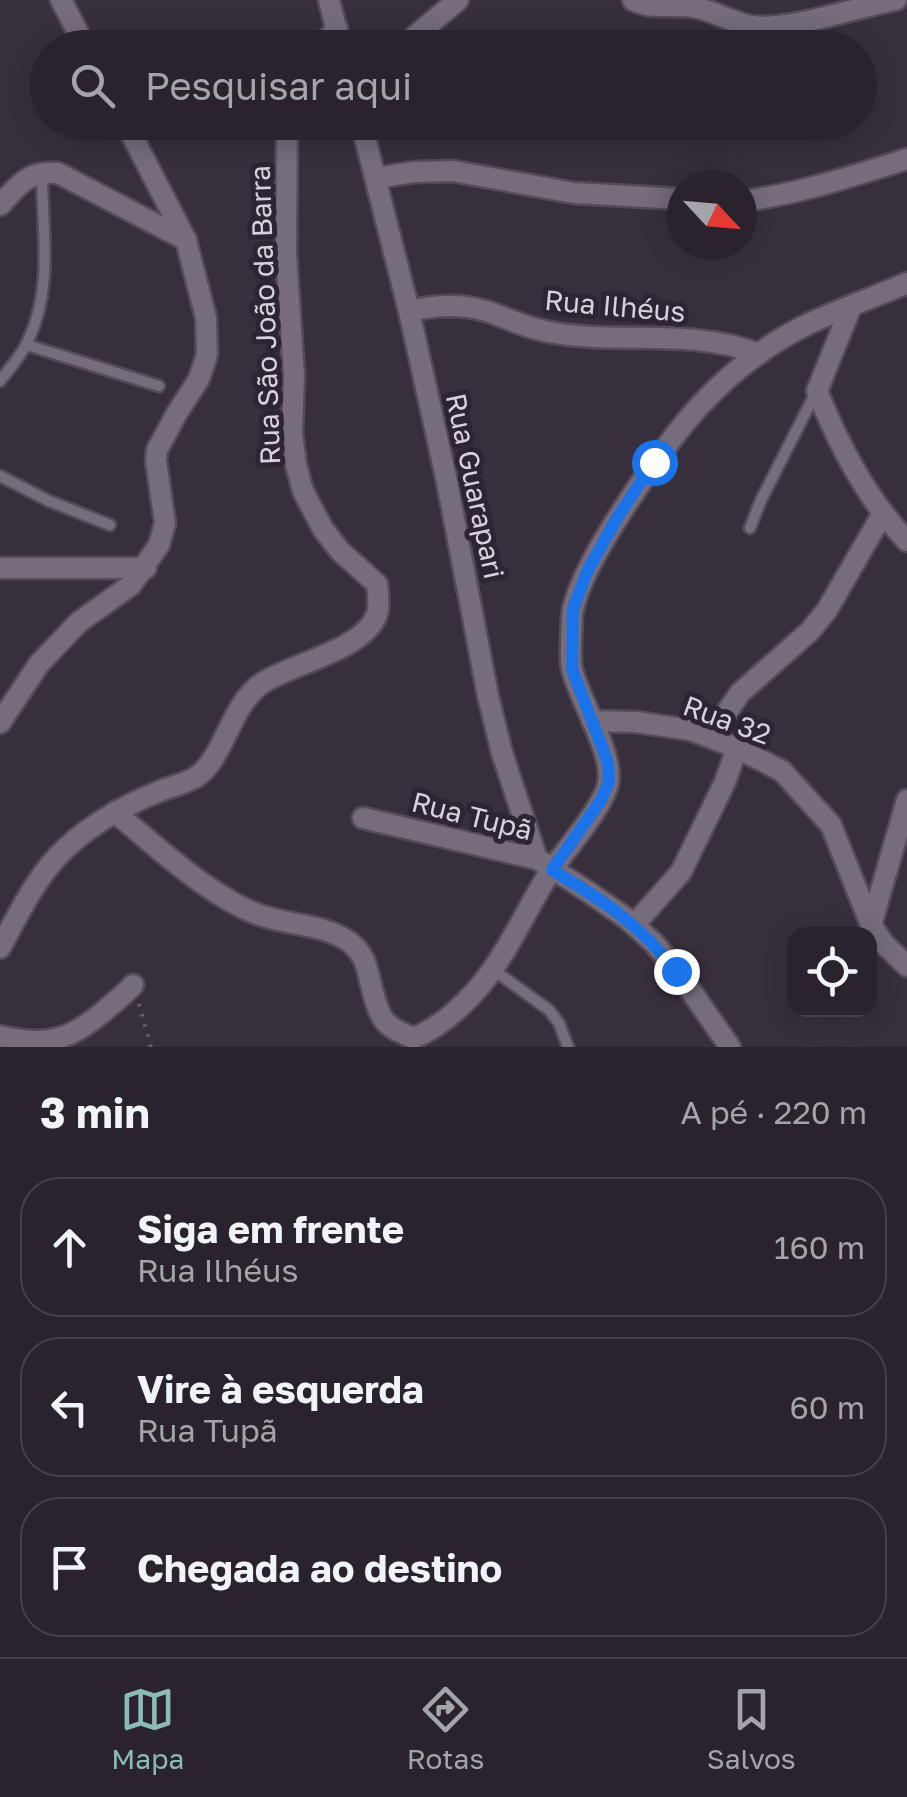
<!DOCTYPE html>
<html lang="pt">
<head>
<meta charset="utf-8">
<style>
  :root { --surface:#2a232e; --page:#322b36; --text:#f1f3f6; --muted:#a5a4aa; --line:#46404a; --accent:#8bbbb9 }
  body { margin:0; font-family:"Golos Text",sans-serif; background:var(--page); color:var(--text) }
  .controls { position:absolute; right:30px; bottom:30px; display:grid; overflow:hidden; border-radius:20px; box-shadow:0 5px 25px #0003 }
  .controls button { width:90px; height:90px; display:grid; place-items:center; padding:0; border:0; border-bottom:2px solid var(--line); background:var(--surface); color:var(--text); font:50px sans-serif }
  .compass { position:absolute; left:667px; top:170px; width:90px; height:90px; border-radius:50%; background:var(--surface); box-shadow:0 5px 25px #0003; rotate:116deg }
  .stop { position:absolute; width:30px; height:30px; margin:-22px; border:8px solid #1a73e8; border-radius:50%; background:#fff }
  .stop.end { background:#1a73e8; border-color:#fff; box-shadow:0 2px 10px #0008 }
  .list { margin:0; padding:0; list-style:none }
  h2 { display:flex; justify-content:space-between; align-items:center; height:130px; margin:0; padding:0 40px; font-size:42px }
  h2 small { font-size:32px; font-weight:400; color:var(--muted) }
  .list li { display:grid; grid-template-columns:65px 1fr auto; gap:30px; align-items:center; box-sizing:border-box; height:140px; margin:0 20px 20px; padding:0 20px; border:2px solid var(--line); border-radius:40px }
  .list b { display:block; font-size:38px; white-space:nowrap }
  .list p { margin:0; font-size:32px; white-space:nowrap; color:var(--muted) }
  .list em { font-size:32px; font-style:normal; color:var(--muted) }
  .icon { flex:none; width:55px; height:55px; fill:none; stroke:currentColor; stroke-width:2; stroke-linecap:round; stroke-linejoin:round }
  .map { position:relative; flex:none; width:907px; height:1047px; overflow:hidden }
  .search { position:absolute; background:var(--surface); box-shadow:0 5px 25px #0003; left:30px; right:30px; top:30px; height:110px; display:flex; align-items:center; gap:25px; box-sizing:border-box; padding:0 35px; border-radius:55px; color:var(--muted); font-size:38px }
  .sheet { height:610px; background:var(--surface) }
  nav { display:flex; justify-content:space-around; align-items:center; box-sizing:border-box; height:140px; border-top:2px solid var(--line); background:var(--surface); font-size:28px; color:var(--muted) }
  nav a { display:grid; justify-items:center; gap:5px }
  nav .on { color:var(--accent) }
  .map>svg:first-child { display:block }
</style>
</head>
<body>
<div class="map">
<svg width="907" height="1047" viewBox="0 0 907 1047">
  <rect width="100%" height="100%" fill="#382f3d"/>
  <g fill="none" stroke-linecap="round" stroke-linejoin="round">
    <g stroke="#534b57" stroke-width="15">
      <g id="lane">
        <path d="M 27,345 L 159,386"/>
        <path d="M 0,381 C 9,369 21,356 27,343 C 54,289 42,230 42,173"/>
        <path d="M 0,476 L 49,501 L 110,525"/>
        <path d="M 750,528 L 761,500 L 816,392"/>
        <path d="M 492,969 L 549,1010 L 559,1023 L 568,1047"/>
      </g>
    </g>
    <g stroke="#534b57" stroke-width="25">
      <g id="street">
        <path d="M 61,0 L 86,48"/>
        <path d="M 329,0 L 341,48"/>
        <path d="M 633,0 C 649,10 674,4 693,7 C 713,10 732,23 752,26 C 789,31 857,7 896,0"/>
        <path d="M 320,48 L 337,28"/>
        <path d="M 401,48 L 458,0"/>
        <path d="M 361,122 L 409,311 L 447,482 L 488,696 L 502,753 L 537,859"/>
        <path d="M 376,178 L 414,172 L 453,171 L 574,193 L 682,199"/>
        <path d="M 742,201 C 799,194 853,176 907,159"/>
        <path d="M 0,205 C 19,185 28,170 58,173 L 186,240"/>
        <path d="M 851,307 L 817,391 C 839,445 866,498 907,541"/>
        <path d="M 409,311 C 435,305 460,303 486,311 C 505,317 524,327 544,331 C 615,346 690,327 759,354"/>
        <path d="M 0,568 L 146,568"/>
        <path d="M 592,721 L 636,722 L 691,730 L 737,748 L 782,771 L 831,825 L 871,925 L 884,944 L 907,966"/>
        <path d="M 0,723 L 39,664 L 79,622 L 131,585 L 159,545 L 165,523 L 156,461 L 157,450 L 177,413 L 199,379 L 207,355 L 206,318 L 186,240 L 125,122"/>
        <path d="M 710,737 L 740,693 L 810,631 L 827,610 L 882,515"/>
        <path d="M 115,812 C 154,845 205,892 252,912 C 283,926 319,922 348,941 C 374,958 367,992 382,1017 C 388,1028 402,1033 413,1038 C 435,1030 457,1011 473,994 C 505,960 525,911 550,872 C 565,851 603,807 608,784 C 615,755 579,700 572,669 C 570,660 571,649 571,639 C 572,630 571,618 573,609 C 580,578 607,534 624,508 C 674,431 719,370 802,327 C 836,310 873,298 907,283"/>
        <path d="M 363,818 L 537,859 L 587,891 L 626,918 L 654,943 L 677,971 L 730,1047"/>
        <path d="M 634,925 L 681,872 L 725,782 L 737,748"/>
        <path d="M 871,925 L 907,800"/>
        <path d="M 0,948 C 17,917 33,883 57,857 C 84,828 123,806 160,791 C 172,786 185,784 196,777 C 224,759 230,706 261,684 C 291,663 364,651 377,614 C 380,604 378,594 377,584 L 340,551 L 323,529 L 303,491 L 296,465 L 292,433 L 294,375 L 286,253 L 287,122"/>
        <path d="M 0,1036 C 44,1047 69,1041 103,1012 C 113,1003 124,995 133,985"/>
      </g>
    </g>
    <path stroke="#68606d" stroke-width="4" stroke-dasharray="2.5 8" stroke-linecap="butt" d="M 139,1004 L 151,1047"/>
    <use href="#lane" stroke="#766c7c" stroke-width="10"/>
    <use href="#street" stroke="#766c7c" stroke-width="20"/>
  </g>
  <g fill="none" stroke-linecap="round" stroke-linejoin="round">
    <path stroke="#1a73e8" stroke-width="12" d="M 654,462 L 617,518 L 588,570 L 573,609 L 572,669 L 608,763 L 609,782 L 601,800 L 552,870 C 604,901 638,923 676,971"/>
  </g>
  <g text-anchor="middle" stroke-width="10" stroke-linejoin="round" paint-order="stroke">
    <g font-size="28" fill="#d7d2db" stroke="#2d2533">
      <text transform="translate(615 306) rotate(5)" y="10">Rua Ilhéus</text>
      <text transform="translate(265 315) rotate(-92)" y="10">Rua São João da Barra</text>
      <text transform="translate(475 486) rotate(78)" y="10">Rua Guarapari</text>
      <text transform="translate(727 720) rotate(20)" y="10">Rua 32</text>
      <text transform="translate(472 816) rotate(14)" y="10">Rua Tupã</text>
    </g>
  </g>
</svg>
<div class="controls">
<button><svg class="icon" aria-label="locate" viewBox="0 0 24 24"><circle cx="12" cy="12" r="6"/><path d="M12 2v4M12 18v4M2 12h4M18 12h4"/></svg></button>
</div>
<svg class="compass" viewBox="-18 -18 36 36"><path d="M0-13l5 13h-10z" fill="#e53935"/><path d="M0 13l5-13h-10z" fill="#a5a4aa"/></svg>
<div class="stop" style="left:654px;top:462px"></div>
<div class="stop end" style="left:676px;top:971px"></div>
<div class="search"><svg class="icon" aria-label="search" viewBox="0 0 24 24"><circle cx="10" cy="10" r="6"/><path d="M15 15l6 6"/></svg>Pesquisar aqui</div>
</div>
<section class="sheet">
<h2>3 min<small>A pé · 220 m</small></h2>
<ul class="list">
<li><svg class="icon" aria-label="ahead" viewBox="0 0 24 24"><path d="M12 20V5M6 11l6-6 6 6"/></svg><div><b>Siga em frente</b><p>Rua Ilhéus</p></div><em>160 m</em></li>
<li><svg class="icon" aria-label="left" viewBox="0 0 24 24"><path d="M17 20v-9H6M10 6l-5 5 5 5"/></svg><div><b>Vire à esquerda</b><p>Rua Tupã</p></div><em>60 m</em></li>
<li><svg class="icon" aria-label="arrive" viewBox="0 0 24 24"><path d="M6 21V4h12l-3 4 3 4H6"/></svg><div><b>Chegada ao destino</b></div></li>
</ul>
</section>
<nav>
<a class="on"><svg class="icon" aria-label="map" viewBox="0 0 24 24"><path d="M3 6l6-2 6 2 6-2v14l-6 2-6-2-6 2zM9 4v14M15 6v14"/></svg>Mapa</a>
<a><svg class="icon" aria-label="directions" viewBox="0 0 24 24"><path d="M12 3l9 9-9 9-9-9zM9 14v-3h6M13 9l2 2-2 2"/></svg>Rotas</a>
<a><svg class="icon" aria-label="saved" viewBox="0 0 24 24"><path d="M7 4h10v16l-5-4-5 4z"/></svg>Salvos</a>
</nav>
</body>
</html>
